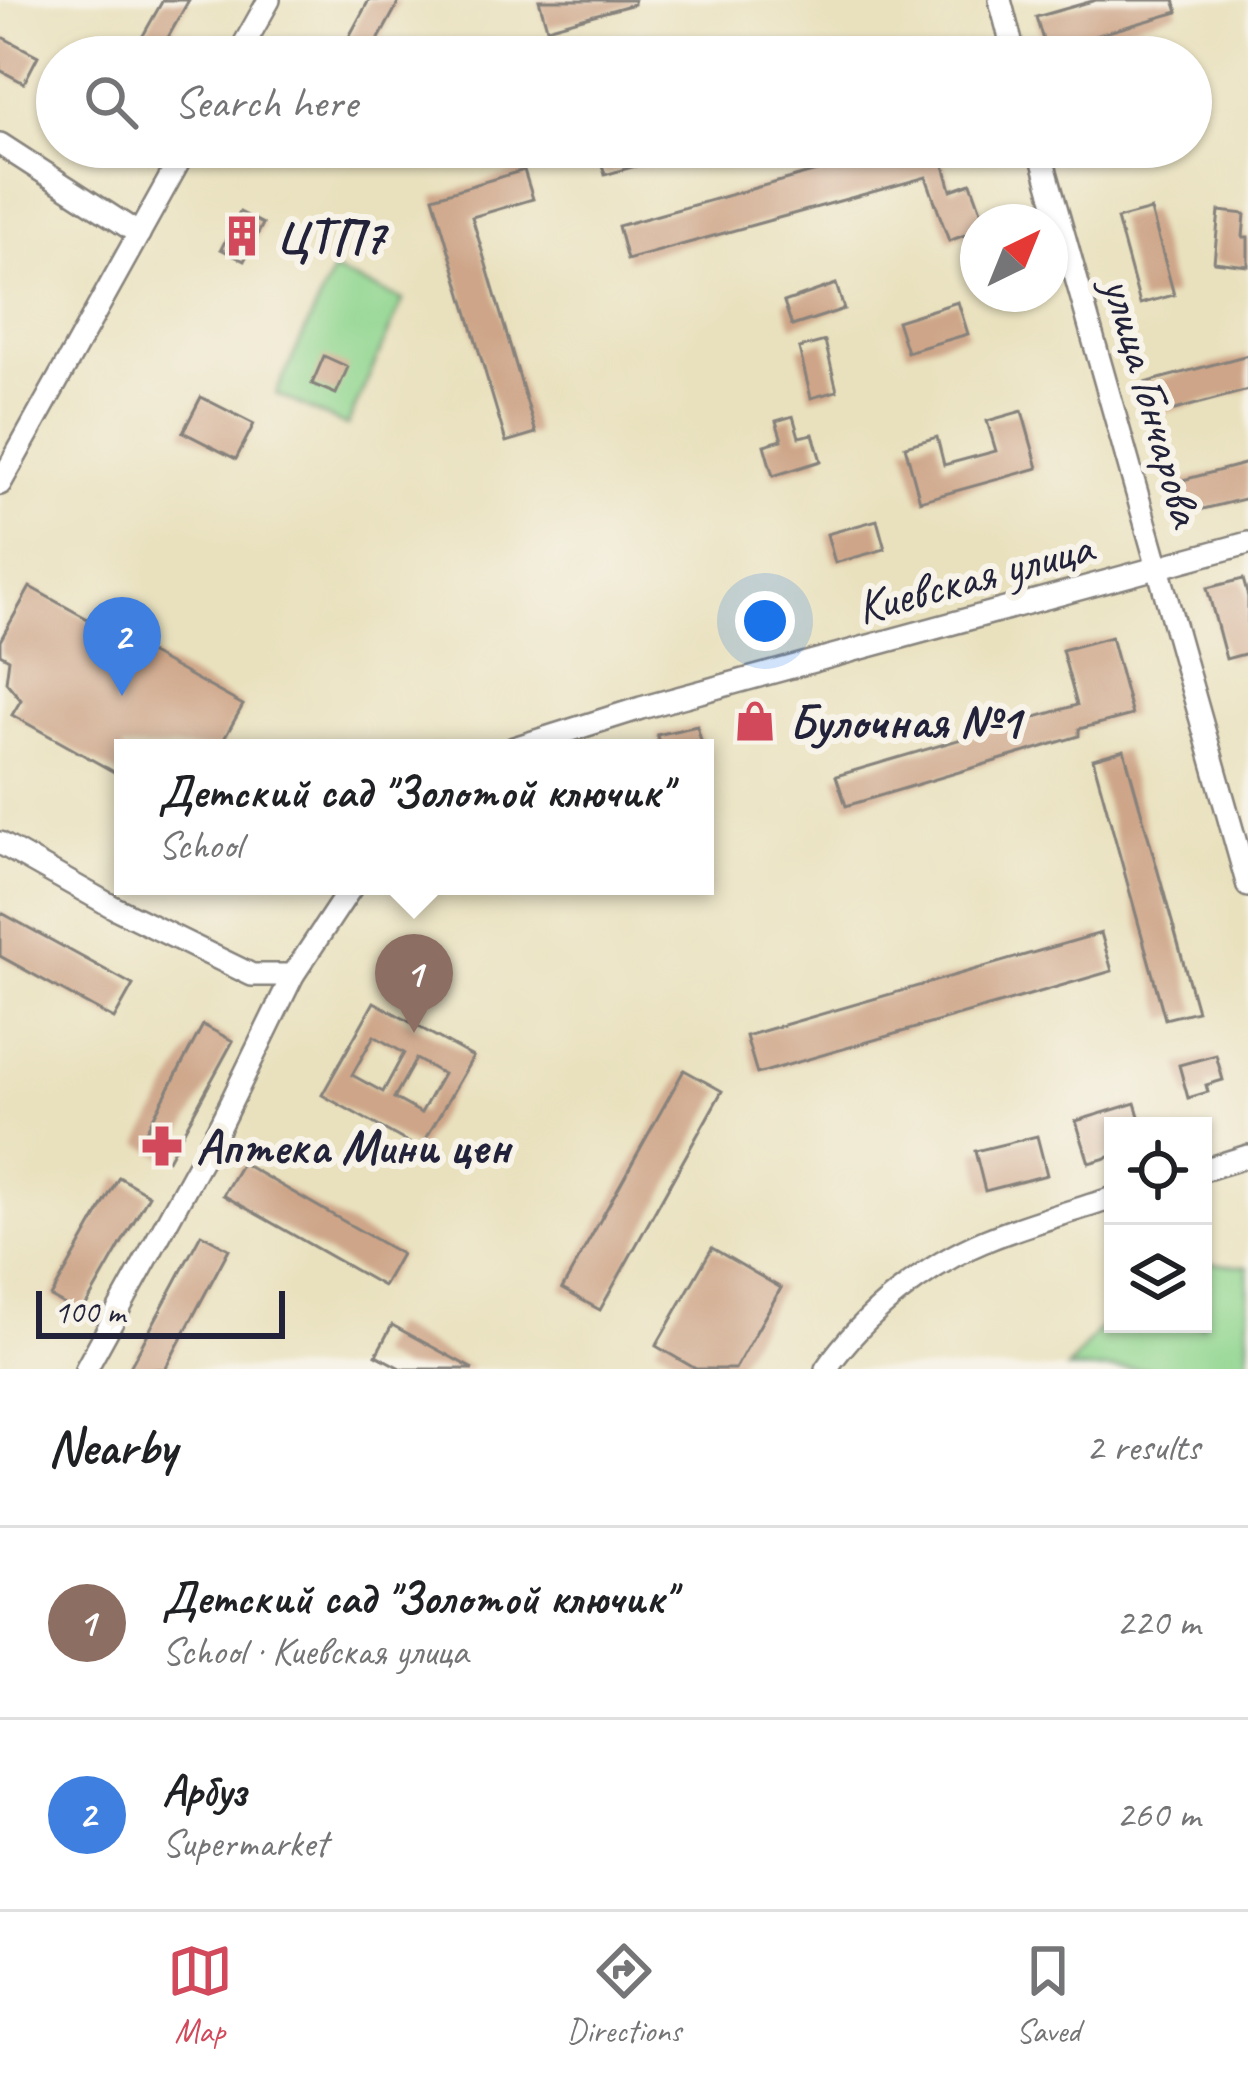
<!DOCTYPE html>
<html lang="en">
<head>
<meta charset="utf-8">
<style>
  :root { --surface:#fff; --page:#f6f6f6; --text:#202124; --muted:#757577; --line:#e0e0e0; --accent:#d1495b }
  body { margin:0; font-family:Caveat,sans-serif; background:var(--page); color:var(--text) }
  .controls { position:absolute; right:36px; bottom:36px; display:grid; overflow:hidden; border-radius:0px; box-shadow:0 3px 9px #0004 }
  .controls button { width:108px; height:108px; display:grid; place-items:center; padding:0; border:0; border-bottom:3px solid var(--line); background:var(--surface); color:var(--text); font:60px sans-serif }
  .compass { position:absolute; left:960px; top:204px; width:108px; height:108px; border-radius:50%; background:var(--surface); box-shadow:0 3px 9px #0004; rotate:43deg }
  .scale { position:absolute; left:36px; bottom:30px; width:249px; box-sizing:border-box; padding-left:12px; border:6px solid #22223b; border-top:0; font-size:33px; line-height:42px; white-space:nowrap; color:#22223b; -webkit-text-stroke:9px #f7f3e8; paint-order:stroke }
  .you { position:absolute; left:765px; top:621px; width:42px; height:42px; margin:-30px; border:9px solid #fff; border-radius:50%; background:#1a73e8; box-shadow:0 0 0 18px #1a73e833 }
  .badge { display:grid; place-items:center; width:78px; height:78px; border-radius:50%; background:var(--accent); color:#fff; font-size:39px; font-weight:700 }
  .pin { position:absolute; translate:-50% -99px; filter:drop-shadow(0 3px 6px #0008) }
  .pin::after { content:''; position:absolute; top:63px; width:42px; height:36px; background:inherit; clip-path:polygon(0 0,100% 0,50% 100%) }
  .popup { position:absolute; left:114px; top:739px; width:600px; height:156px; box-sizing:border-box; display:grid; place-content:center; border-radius:0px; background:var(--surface); filter:drop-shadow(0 3px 9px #0005); font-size:39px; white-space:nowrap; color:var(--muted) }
  .popup b { font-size:45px; color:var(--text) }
  .popup::after { content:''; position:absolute; left:50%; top:100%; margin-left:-24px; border:24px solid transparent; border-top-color:var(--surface) }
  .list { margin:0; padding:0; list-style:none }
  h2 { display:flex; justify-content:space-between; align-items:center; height:156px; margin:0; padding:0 48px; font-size:51px }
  h2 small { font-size:39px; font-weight:400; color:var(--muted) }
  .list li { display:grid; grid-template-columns:78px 1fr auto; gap:36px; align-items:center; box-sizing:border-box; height:192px; padding:0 48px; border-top:3px solid var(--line) }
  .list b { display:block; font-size:45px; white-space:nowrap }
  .list p { margin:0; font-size:39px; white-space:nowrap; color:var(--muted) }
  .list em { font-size:39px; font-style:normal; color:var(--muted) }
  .icon { flex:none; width:66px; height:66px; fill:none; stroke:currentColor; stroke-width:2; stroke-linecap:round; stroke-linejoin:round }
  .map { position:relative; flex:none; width:1248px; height:1369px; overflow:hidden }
  .search { position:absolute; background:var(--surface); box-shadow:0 3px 9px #0004; left:36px; right:36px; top:36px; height:132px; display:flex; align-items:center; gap:30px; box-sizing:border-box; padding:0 42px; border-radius:66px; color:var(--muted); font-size:45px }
  .sheet { height:540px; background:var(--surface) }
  nav { display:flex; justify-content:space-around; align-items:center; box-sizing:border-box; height:168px; border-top:3px solid var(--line); background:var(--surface); font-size:33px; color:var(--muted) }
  nav a { display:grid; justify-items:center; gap:6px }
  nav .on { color:var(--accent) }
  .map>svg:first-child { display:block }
</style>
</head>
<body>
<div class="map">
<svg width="1248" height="1369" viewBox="0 0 1248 1369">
  <rect width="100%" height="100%" fill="#f7f3e8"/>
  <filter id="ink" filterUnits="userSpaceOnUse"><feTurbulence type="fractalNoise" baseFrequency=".00833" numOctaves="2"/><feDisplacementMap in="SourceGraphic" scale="24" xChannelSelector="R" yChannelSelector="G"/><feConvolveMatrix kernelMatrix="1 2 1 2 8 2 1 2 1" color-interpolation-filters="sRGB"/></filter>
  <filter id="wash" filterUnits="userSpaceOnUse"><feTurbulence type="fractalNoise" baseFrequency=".004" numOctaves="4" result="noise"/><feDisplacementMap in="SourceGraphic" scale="48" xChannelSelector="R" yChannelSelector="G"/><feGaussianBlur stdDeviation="2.7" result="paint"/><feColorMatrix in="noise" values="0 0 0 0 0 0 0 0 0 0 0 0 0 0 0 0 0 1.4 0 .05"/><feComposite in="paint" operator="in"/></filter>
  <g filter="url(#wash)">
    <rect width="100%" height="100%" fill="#e9e1be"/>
    <g fill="#90d68f" stroke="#597c65" stroke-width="3">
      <path d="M 333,271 L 403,300 L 347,426 L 276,394 Z"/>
      <path d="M 1203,1262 L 1248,1267 L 1248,1369 L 1067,1369 L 1113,1313 L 1113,1324 L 1203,1324 Z"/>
    </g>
    <g id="blocks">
      <g fill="#cea588" fill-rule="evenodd">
        <path d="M 163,0 L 189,0 L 157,57 L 131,57 Z"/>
        <path d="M 369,0 L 400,0 L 369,57 L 338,57 Z"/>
        <path d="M 539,0 L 634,0 L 634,4 L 547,28 Z"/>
        <path d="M 1096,0 L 1174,0 L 1178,12 L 1046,50 L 1036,17 Z"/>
        <path d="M 0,36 L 38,56 L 24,83 L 0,70 Z"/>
        <path d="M 597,147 L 687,147 L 687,151 L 605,175 Z"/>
        <path d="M 903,147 L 939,147 L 951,190 L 971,183 L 985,222 L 978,222 L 978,230 L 949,241 L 926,177 L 627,260 L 618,226 Z"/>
        <path d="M 524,170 L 533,199 L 472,217 L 536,433 L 506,442 L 433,197 Z"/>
        <path d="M 1151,210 L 1174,295 L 1140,304 L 1117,219 Z"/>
        <path d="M 1219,211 L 1245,214 L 1243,237 L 1248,237 L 1248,266 L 1214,262 Z"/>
        <path d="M 240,212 L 263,224 L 244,261 L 221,249 Z"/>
        <path d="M 836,284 L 844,309 L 792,326 L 784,302 Z"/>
        <path d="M 958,302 L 968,334 L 907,352 L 897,321 Z"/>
        <path d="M 825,341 L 837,391 L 811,398 L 799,348 Z"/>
        <path d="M 1248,355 L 1248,390 L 1153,416 L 1144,383 Z"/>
        <path d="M 324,356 L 348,367 L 336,394 L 312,384 Z"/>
        <path d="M 201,397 L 254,424 L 236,459 L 183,432 Z"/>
        <path d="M 1022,411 L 1038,468 L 920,501 L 905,446 L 937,437 L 944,465 L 996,451 L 987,421 Z"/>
        <path d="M 793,416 L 799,437 L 813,434 L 821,461 L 773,476 L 764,445 L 782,440 L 776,421 Z"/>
        <path d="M 1248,463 L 1248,498 L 1183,514 L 1175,482 Z"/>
        <path d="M 877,520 L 885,549 L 835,563 L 827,534 Z"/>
        <path d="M 1243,579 L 1248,597 L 1248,653 L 1226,659 L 1207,588 Z"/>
        <path d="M 30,587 L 243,705 L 219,748 L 123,748 L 123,777 L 12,715 L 21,700 L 6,682 L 9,659 L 0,654 L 0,641 Z"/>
        <path d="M 1111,637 L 1132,715 L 1079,729 L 1079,736 L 846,806 L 836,776 L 1077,705 L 1062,650 Z"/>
        <path d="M 697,726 L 703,748 L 660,748 L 657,735 Z"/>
        <path d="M 1124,750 L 1197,1011 L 1165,1019 L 1093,759 Z"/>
        <path d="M 0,912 L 133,985 L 114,1019 L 0,956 Z"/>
        <path d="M 1101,933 L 1112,971 L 757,1074 L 746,1036 Z"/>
        <path d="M 374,1002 L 473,1057 L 420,1149 L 322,1095 ZM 374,1036 L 404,1053 L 383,1092 L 352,1075 ZM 416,1059 L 443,1074 L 421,1113 L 394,1098 Z"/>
        <path d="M 203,1025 L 233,1041 L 168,1160 L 139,1144 Z"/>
        <path d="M 1216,1055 L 1223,1080 L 1206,1085 L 1208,1092 L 1188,1098 L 1179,1065 Z"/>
        <path d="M 684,1070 L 722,1091 L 600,1310 L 562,1289 Z"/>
        <path d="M 1135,1103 L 1142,1126 L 1113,1126 L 1113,1156 L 1089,1163 L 1076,1121 Z"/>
        <path d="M 1037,1136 L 1047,1175 L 985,1191 L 975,1151 Z"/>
        <path d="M 242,1163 L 401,1254 L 383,1286 L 223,1195 Z"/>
        <path d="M 119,1177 L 149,1195 L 81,1314 L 51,1297 Z"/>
        <path d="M 201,1234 L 229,1249 L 165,1369 L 129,1369 Z"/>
        <path d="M 712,1248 L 781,1288 L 735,1369 L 696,1369 L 656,1346 Z"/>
        <path d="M 392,1325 L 473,1369 L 402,1369 L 376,1355 Z"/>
      </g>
    </g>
  </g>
  <g filter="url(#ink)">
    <use href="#blocks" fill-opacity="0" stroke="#86827c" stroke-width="3"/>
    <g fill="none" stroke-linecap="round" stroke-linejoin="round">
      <g stroke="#86827c" stroke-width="26">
        <g id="minor">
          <path d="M 1000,0 L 1015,57"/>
          <path d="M 237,57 L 269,0"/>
          <path d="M 0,144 L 139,234"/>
          <path d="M 1039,147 L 1248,886"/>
          <path d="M 0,484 L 187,147"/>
          <path d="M 514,748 L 641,708 L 1248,543"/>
          <path d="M 0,843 L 115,908 L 252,975 L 293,975"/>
          <path d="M 1203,1170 L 1248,1156"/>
          <path d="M 86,1369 L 218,1129 L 293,975 L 352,886"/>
          <path d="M 826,1369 C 863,1315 926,1265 987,1240 C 1028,1223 1071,1212 1113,1198"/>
        </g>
      </g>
      <use href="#minor" stroke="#fff" stroke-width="21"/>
    </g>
  </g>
  <defs>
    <g id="building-bare" transform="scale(3.24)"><path d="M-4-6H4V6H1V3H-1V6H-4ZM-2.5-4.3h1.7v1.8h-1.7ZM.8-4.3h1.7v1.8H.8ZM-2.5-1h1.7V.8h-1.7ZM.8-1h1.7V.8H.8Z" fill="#d1495b" stroke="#f7f3e8" stroke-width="2.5" paint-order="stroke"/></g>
    <g id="shop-bare" transform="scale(3.24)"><path d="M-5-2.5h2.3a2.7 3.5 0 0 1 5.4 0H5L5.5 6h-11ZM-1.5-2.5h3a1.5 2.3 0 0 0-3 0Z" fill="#d1495b" stroke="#f7f3e8" stroke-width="2.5" paint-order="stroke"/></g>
    <g id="pharmacy-bare" transform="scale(3.24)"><path d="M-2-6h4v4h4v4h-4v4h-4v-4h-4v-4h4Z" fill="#d1495b" stroke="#f7f3e8" stroke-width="2.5" paint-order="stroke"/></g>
  </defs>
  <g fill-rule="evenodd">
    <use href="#building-bare" x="242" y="236"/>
    <use href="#shop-bare" x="755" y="721"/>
    <use href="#pharmacy-bare" x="162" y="1146"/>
  </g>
  <g text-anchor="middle" stroke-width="12" stroke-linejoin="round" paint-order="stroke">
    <g font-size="48" font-weight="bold" fill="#22223b" stroke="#f7f3e8" text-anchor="start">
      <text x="276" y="253">ЦТП7</text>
      <text x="789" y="738">Булочная №1</text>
      <text x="196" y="1163">Aптека Mини цен</text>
    </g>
    <g font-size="48" fill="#22223b" stroke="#f7f3e8">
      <text transform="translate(1154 401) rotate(74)" y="17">улица Гончарова</text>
      <text transform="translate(974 576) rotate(-15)" y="17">Киевская улица</text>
    </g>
  </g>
</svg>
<div class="controls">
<button><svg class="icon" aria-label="locate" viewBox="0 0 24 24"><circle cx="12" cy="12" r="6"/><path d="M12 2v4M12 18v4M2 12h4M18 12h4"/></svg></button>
<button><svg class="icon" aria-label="layers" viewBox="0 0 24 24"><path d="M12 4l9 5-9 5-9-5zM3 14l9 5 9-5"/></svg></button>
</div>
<svg class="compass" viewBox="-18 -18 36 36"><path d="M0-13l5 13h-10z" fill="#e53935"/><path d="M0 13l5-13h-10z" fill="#757577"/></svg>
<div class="scale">100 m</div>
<div class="you"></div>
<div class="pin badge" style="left:414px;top:1033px;background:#8d6e63">1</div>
<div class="popup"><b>Детский сад &quot;Золотой ключик&quot;</b>School</div>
<div class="pin badge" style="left:122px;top:696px;background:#3f7fe0">2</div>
<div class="search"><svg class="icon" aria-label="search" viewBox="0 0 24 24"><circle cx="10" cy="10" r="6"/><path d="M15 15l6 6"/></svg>Search here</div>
</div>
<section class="sheet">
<h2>Nearby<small>2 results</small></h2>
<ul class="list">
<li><span class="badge" style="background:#8d6e63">1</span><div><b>Детский сад &quot;Золотой ключик&quot;</b><p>School · Киевская улица</p></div><em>220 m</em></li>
<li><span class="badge" style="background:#3f7fe0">2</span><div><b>Арбуз</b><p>Supermarket</p></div><em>260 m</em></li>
</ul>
</section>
<nav>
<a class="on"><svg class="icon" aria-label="map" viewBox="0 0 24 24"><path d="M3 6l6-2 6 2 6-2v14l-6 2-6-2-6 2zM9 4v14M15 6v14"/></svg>Map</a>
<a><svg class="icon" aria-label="directions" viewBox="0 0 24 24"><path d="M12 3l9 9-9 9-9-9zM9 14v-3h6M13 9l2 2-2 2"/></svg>Directions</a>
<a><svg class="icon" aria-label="saved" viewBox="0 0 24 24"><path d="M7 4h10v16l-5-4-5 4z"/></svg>Saved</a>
</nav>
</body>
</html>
